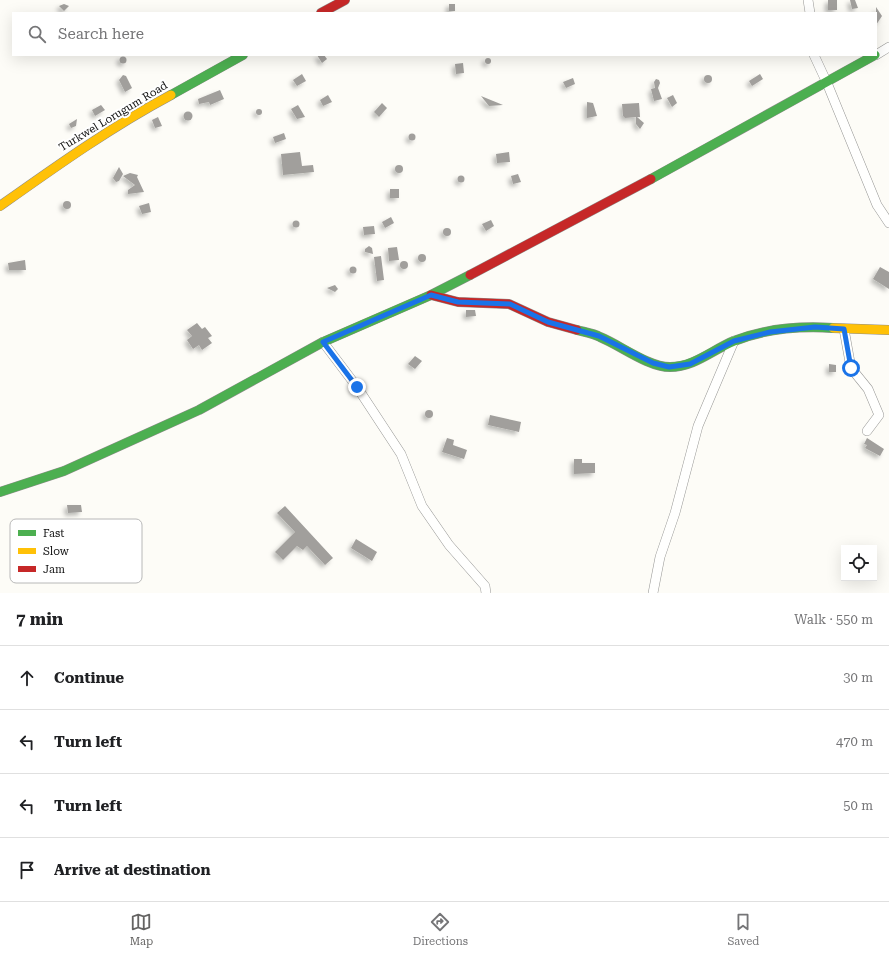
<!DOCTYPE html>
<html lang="en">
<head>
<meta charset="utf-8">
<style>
  :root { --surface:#fff; --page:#f6f6f6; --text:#202124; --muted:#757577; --line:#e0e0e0; --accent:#646362 }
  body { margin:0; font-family:"Roboto Serif",serif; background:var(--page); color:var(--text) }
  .controls { position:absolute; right:12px; bottom:12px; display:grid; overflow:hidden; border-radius:0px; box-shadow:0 4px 16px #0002 }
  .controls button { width:36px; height:36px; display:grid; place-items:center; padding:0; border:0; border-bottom:1px solid var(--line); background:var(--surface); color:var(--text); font:20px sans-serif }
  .stop { position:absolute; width:12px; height:12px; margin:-9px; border:3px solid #1a73e8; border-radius:50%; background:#fff }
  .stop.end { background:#1a73e8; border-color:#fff; box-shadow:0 1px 4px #0008 }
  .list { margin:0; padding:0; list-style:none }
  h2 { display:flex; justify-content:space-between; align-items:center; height:52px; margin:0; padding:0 16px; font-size:17px }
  h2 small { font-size:13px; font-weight:400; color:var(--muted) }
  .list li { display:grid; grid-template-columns:26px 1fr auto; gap:12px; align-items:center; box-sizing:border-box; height:64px; padding:0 16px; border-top:1px solid var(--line) }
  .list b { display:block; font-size:15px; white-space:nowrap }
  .list em { font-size:13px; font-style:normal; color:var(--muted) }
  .icon { flex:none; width:22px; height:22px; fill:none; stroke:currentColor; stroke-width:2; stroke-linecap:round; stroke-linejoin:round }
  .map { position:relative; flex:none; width:889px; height:593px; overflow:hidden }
  .search { position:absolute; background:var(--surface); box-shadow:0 4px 16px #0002; left:12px; right:12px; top:12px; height:44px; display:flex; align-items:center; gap:10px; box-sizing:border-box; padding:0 14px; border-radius:0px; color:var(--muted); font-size:15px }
  .sheet { height:308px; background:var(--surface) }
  nav { display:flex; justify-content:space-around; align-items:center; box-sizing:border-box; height:56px; border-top:1px solid var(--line); background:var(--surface); font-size:11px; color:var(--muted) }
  nav a { display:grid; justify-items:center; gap:2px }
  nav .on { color:var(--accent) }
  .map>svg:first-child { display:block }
</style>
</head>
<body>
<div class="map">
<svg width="889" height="593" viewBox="0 0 889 593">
  <defs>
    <filter id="shadow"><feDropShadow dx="-3" dy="3" stdDeviation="2" flood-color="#0004"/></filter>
  </defs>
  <rect width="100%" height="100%" fill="#fdfcf7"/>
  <g fill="#a19f9c" filter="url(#shadow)">
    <rect x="828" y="0" width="9" height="10"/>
    <path d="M 850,0 L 855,0 L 858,8 L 852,9 Z"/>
    <path d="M 64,4 L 69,6 L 64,11 L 59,6 Z"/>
    <rect x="449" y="4" width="6" height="7"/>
    <path d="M 876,7 L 882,16 L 876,25 Z"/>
    <path d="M 317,55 L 324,55 L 327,59 L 322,63 Z"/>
    <circle cx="123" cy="60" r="3.5"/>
    <circle cx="488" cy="61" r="3"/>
    <path d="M 463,63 L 464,73 L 456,74 L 455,64 Z"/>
    <path d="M 302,74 L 306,81 L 297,86 L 293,80 Z"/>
    <path d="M 760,74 L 763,79 L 752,86 L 749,81 Z"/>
    <path d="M 123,75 L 126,76 L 132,88 L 125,92 L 119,80 Z"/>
    <circle cx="708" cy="79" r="4"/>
    <path d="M 573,78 L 575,84 L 566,88 L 563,82 Z"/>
    <path d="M 656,79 L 659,80 L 660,83 L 658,88 L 662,99 L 654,101 L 651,89 L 655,88 L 654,82 Z"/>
    <path d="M 220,90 L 224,99 L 210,105 L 209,102 L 199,104 L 198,99 Z"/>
    <path d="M 328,95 L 332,102 L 323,106 L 320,100 Z"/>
    <path d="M 673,95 L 677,103 L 672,107 L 667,98 Z"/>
    <path d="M 481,96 L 503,105 L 489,106 Z"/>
    <path d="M 587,102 L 593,103 L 597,116 L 587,118 Z"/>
    <path d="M 382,103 L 387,108 L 379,117 L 374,112 Z"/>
    <path d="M 639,103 L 640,117 L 637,117 L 644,123 L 640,129 L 636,124 L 636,117 L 625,118 L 623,116 L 622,104 Z"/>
    <path d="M 101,105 L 105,110 L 95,116 L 92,110 Z"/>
    <path d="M 298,105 L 305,117 L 297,119 L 291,109 Z"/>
    <circle cx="259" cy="112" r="3"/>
    <circle cx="188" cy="116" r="4.5"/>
    <path d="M 158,117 L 162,126 L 155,128 L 152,120 Z"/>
    <path d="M 77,119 L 76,126 L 71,128 L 69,124 Z"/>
    <path d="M 284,133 L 286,139 L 275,143 L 273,137 Z"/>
    <circle cx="412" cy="137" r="3.5"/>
    <path d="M 300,152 L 302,166 L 313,165 L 314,172 L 283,175 L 281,154 Z"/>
    <path d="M 509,152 L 510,162 L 497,163 L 496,154 Z"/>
    <circle cx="399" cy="169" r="4"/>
    <path d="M 119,167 L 123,174 L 119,181 L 116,182 L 113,178 Z"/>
    <path d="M 130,173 L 138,175 L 137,177 L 144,192 L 128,194 L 128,190 L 135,185 L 123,176 Z"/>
    <path d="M 518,174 L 521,182 L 513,184 L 511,176 Z"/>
    <circle cx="461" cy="179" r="3.5"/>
    <rect x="390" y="189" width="9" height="9"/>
    <circle cx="67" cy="205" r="4"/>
    <path d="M 149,203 L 151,212 L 142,214 L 139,206 Z"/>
    <path d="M 391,217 L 394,223 L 385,228 L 382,222 Z"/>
    <path d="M 491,220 L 494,226 L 486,231 L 482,224 Z"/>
    <circle cx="296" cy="224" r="3.5"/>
    <path d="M 374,226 L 375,234 L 364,235 L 363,227 Z"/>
    <circle cx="447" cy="232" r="4"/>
    <path d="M 369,246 L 372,248 L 373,254 L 365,252 L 365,249 Z"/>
    <path d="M 397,247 L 399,260 L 389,261 L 388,248 Z"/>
    <circle cx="422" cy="258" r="4"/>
    <path d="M 381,256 L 384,280 L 377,281 L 374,257 Z"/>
    <path d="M 25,260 L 26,270 L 9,270 L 8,263 Z"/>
    <circle cx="404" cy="265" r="4"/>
    <circle cx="353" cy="270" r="3.5"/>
    <path d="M 880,267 L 889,272 L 889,289 L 873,279 Z"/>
    <path d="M 335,285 L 338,289 L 335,292 L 327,288 Z"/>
    <path d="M 466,310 L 475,310 L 476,316 L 466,317 Z"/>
    <path d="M 197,323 L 202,329 L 205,327 L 212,336 L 208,338 L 212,343 L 202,350 L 199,345 L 193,349 L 187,340 L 192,336 L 187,330 Z"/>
    <path d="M 415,356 L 422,361 L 415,369 L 408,364 Z"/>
    <path d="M 829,364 L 836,365 L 836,372 L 829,372 Z"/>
    <circle cx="429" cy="414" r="4"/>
    <path d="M 490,415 L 521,422 L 519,432 L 488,425 Z"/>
    <path d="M 447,438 L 454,440 L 453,445 L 467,450 L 464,459 L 442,452 Z"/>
    <path d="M 867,438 L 884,449 L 880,456 L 865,448 L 867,445 L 864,444 Z"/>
    <path d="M 574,459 L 582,459 L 582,463 L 595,463 L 595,473 L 574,474 Z"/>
    <path d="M 67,505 L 81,505 L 82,512 L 68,513 Z"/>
    <path d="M 285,506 L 333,558 L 325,565 L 307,546 L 303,550 L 297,546 L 283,560 L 275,552 L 295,532 L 277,513 Z"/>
    <path d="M 356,539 L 377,552 L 372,561 L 351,548 Z"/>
  </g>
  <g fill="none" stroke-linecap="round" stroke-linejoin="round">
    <g stroke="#979795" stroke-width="10">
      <g id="street">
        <path d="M 808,0 L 810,13"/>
        <path d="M 814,55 L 827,83 L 877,205 L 889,223"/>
        <path d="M 876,55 L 889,47"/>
        <path d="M 844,329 L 851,368 L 868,389 L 879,415 L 867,431"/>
        <path d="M 323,342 L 357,387 L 401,454 L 422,506 L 449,545 L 485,586 L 486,593"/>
        <path d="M 653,593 L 660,557 L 675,513 L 698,426 L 734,341"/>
      </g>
    </g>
    <g stroke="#8e8d8b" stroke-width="10">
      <g id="fast">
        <path d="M 171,95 L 243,55"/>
        <path d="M 651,179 L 875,55"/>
        <path d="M 577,330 C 584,332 593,333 600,337 C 620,345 648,367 670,367 C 694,367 712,350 734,341 C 764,329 801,326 833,328"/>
        <path d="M 0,492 L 64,471 L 199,410 L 323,342 L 431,295 L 470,275"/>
      </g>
    </g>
    <g stroke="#8e8d8b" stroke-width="10">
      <g id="slow">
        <path d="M 0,206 C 55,167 111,127 171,95"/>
        <path d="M 833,328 L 889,330"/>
      </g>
    </g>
    <g stroke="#8e8d8b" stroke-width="10">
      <g id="jam">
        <path d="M 321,13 L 345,0"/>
        <path d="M 470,275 L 651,179"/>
        <path d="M 431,295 L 458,302 L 509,304 L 548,322 L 577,330"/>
      </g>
    </g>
    <use href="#street" stroke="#fffffe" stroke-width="9"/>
    <use href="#fast" stroke="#4caf50" stroke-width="9"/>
    <use href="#slow" stroke="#ffc107" stroke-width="9"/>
    <use href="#jam" stroke="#c62828" stroke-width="9"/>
  </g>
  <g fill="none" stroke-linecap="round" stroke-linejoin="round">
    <path stroke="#1a73e8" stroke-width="5" d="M 357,387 L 323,342 L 431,295 L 458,302 L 510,304 L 548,322 L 599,336 L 653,363 L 669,367 L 690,364 L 734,341 L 770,332 L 815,327 L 844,329 L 851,368"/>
  </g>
  <g text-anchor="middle" stroke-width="4" stroke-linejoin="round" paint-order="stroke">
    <g font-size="11" fill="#111" stroke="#fff">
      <text transform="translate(113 116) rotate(-31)" y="4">Turkwel Lorugum Road</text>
    </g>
  </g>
  <rect x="10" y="519" width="132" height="64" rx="6" fill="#fff" stroke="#b8b8b8" stroke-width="1"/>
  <rect x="18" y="530" width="18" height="6" fill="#4caf50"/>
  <rect x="18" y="548" width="18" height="6" fill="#ffc107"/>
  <rect x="18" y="566" width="18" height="6" fill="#c62828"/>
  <g font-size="11" fill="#111">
    <text x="43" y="537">Fast</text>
    <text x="43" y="555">Slow</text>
    <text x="43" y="573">Jam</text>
  </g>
</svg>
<div class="controls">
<button><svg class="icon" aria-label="locate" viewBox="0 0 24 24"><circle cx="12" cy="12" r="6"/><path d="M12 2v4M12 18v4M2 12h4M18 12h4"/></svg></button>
</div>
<div class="stop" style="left:851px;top:368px"></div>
<div class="stop end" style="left:357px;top:387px"></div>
<div class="search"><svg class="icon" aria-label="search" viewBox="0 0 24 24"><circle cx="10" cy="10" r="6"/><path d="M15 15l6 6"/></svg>Search here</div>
</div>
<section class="sheet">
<h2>7 min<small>Walk · 550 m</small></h2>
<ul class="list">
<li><svg class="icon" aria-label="ahead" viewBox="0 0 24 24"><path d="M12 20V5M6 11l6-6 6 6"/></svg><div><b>Continue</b></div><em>30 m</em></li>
<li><svg class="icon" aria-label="left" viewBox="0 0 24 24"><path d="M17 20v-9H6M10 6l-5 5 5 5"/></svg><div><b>Turn left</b></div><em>470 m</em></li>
<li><svg class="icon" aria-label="left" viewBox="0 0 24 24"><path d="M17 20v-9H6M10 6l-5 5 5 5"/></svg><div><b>Turn left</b></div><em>50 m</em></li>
<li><svg class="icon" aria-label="arrive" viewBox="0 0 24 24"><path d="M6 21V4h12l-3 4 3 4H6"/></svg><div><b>Arrive at destination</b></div></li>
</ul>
</section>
<nav>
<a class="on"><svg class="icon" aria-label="map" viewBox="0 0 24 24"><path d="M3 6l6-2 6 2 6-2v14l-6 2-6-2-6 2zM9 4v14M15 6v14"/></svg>Map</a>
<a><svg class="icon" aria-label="directions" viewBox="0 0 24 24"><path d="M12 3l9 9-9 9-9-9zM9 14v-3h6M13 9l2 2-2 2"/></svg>Directions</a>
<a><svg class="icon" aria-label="saved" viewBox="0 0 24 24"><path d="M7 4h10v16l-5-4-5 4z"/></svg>Saved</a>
</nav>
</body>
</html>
